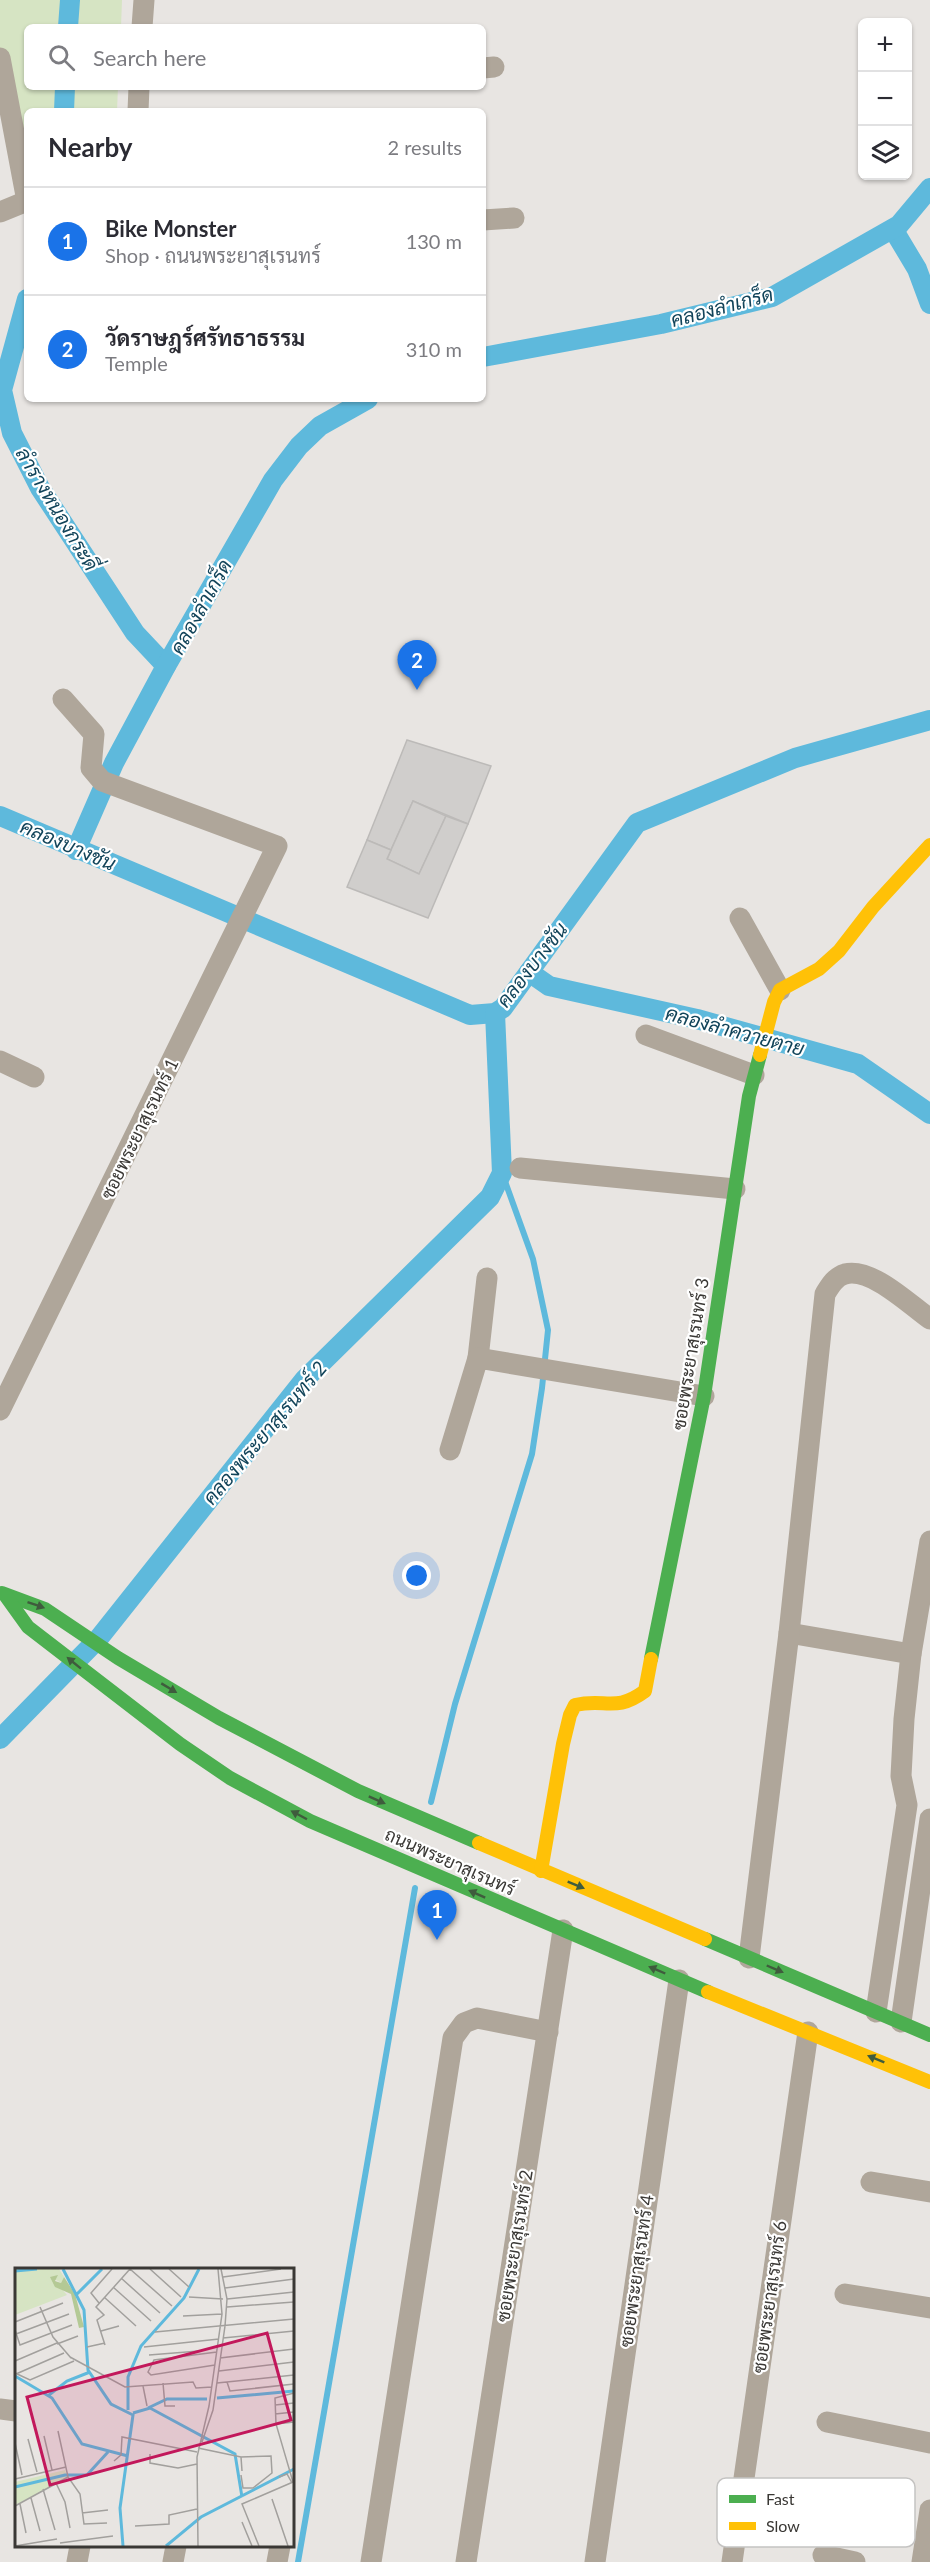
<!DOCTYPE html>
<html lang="en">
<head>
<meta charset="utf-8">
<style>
  :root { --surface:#fff; --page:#f7f7f7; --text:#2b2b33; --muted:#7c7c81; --line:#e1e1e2; --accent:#1a73e8 }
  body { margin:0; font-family:Lato,Sarabun,sans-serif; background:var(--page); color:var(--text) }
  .controls { position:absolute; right:18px; top:18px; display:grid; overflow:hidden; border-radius:9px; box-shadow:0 2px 4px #0004 }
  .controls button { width:54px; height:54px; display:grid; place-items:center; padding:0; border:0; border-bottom:2px solid var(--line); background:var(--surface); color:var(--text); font:30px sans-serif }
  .you { position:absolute; left:417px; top:1576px; width:21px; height:21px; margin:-15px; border:4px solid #fff; border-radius:50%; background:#1a73e8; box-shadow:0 0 0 9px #1a73e833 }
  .badge { display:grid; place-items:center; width:39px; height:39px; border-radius:50%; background:var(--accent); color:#fff; font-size:20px; font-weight:700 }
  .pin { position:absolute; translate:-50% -50px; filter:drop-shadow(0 2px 3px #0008) }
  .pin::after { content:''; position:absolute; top:32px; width:21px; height:18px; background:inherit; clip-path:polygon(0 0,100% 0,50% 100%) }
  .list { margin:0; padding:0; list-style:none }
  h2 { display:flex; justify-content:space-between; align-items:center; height:78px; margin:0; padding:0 24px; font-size:26px }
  h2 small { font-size:20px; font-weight:400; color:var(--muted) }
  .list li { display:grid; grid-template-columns:39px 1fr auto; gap:18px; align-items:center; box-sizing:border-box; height:108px; padding:0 24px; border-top:2px solid var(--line) }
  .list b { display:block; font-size:22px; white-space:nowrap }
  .list p { margin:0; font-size:20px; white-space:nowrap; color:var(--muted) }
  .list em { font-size:20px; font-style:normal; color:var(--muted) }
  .icon { flex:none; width:33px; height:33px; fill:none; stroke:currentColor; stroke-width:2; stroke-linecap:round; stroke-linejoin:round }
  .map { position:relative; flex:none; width:930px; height:2562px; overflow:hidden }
  .search { position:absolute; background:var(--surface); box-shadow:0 2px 4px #0004; left:24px; top:24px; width:462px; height:66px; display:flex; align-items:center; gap:15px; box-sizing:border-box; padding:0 21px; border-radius:9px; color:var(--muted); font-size:22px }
  .panel { position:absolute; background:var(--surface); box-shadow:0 2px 4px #0004; left:24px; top:108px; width:462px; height:294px; border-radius:9px }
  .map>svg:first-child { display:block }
</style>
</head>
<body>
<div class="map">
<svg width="930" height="2562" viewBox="0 0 930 2562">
  <rect width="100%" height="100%" fill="#e8e5e2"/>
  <path fill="#d6e4c3" d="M 0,0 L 122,0 L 121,27 L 27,27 L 27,87 L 118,87 L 117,111 L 27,111 L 27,195 L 0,98 Z"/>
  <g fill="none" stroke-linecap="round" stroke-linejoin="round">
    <g stroke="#5eb9dc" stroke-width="6">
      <path d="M 431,1802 L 455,1704 L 532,1454 L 542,1388 L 548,1330 L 533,1259 L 502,1173"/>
      <path d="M 298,2562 L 415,1888"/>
    </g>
    <g stroke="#5eb9dc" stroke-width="20">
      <path d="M 68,27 L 70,0"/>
      <path d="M 64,111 L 65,87"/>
      <path d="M 893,229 L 917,269 L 930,304"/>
      <path d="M 27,299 L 2,390 L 12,433 L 40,488 L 135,633 L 166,666"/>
      <path d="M 483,357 L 661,324 L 772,297 L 899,225 L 930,188"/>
      <path d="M 0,816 L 470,1015 L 495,1013 L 503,1008 L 637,823 L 795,758 L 930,720"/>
      <path d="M 76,850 L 114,763 L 166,666 L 273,480 L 299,446 L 320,426 L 368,399"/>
      <path d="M 529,972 L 549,986 L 697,1019 L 858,1064 L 930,1114"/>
      <path d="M 0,1739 L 99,1638 L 304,1380 L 490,1197 L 502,1173 L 495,1013"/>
    </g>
  </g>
  <g fill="#d0cecc" stroke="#bcbab8" stroke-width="1.5">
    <path d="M 407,740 L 491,766 L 468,824 L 413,801 L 391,850 L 367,840 Z"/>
    <path d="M 413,801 L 446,816 L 419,874 L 387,859 Z"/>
    <path d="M 446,816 L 468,824 L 428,918 L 347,887 L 367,840 L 391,850 L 387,859 L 419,874 Z"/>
  </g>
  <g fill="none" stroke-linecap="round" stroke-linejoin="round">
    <g stroke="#afa69a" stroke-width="21">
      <path d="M 142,27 L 144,0"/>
      <path d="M 0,58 L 27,201"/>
      <path d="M 483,68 L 494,67"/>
      <path d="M 138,111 L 139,87"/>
      <path d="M 0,212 L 27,201"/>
      <path d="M 483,220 L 514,218"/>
      <path d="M 740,918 L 780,990"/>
      <path d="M 646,1035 L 754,1075"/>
      <path d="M 0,1061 L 34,1077"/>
      <path d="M 520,1168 L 735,1189"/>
      <path d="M 478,1358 L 487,1278"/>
      <path d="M 0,1410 L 277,846 L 102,781 L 91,768 L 94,734 L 63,699"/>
      <path d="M 450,1450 L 478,1358 L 704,1396"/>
      <path d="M 789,1633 L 911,1654"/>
      <path d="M 749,1958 L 789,1633 L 825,1294 C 830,1286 835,1277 845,1274 C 871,1267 909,1304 930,1319"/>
      <path d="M 876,2012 L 907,1805 L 901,1776 L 904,1719 L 911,1654 L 930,1541"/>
      <path d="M 901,2022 L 930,1819"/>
      <path d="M 871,2182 L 930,2192"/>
      <path d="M 845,2294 L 930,2308"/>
      <path d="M 0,2409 L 16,2411"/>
      <path d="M 827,2422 L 930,2443"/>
      <path d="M 823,2555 L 855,2562"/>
      <path d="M 77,2562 L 80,2546"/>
      <path d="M 173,2562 L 176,2546"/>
      <path d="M 277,2562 L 280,2546"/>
      <path d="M 371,2562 L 453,2038 L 464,2023 L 477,2018 L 548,2032"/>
      <path d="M 466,2562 L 563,1930"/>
      <path d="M 595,2562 L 679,1980"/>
      <path d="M 732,2562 L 808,2032"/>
      <path d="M 922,2562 L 930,2510"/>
    </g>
    <g stroke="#4caf50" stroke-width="14">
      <path d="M 2,1593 L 45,1609 L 118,1658 L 219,1718 L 358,1791 L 479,1843"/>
      <path d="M 5,1595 L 28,1627 L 180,1744 L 230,1778 L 310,1821 L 708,1992"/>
      <path d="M 651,1659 L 704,1396 L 749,1096 L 760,1055"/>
      <path d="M 705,1939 L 930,2035"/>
    </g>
    <g stroke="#ffc107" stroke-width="14">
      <path d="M 760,1055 L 774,1002 L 780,990 L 819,969 L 839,951 L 873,907 L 930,845"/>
      <path d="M 479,1843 L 705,1939"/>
      <path d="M 541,1871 L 563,1744 L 570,1715 L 575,1705 C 606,1698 615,1713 645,1691 L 651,1659"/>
      <path d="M 708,1992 L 930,2082"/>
    </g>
  </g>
  <defs><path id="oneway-solid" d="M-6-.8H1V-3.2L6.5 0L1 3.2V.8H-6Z" transform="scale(1.5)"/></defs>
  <g fill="#3f5c3d">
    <use href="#oneway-solid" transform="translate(36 1605) rotate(19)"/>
    <use href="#oneway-solid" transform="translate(74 1663) rotate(-141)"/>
    <use href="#oneway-solid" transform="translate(169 1688) rotate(31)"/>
    <use href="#oneway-solid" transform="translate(377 1800) rotate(24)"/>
    <use href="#oneway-solid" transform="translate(299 1815) rotate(-152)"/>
    <use href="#oneway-solid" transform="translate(576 1885) rotate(22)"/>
    <use href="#oneway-solid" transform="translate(477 1894) rotate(-156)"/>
    <use href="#oneway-solid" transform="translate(775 1969) rotate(23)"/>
    <use href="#oneway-solid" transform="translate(657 1970) rotate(-157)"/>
    <use href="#oneway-solid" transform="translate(876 2059) rotate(-158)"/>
  </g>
  <g text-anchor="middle" stroke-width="4.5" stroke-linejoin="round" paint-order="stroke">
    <g font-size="18" fill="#3a3835" stroke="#fff">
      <text transform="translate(140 1129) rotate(-64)" y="6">ซอยพระยาสุเรนทร์ 1</text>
      <text transform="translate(691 1354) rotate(-81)" y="6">ซอยพระยาสุเรนทร์ 3</text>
      <text transform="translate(450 1862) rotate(24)" y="6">ถนนพระยาสุเรนทร์</text>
      <text transform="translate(515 2246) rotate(-81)" y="6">ซอยพระยาสุเรนทร์ 2</text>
      <text transform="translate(637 2271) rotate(-82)" y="6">ซอยพระยาสุเรนทร์ 4</text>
      <text transform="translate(770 2297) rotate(-82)" y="6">ซอยพระยาสุเรนทร์ 6</text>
    </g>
    <g font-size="20" font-style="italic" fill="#12445a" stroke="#fff">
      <text transform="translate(722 307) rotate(-15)" y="7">คลองลำเกร็ด</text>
      <text transform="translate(57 509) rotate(59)" y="7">ลำรางหนองกระดี่</text>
      <text transform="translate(201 607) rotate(-61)" y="7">คลองลำเกร็ด</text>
      <text transform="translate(68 845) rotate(23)" y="7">คลองบางชัน</text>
      <text transform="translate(532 965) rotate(-52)" y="7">คลองบางชัน</text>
      <text transform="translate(735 1031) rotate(15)" y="7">คลองลำควายตาย</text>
      <text transform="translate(265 1433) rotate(-50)" y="7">คลองพระยาสุเรนทร์ 2</text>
    </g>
  </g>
  <g transform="translate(15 2268)">
    <rect width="279" height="279" fill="#e8e5e2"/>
    <path d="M 0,1 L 44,1 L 49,9 L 46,15 L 36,9 L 52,27 L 0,47 ZM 50,202 L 53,210 L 0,237 L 0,214 Z" fill="#d6e4c3"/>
    <path d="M 43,7 L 40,13 L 46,15 L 49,9 L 60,26 L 69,59 L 64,60 L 56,26 L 40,19 L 35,9 Z" fill="#b4c995"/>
    <path fill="none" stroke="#5eb9dc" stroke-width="3" d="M 48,1 L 69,42 L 73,102 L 96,136 L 118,147 L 105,240 L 108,278M 0,3 L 22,1M 62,26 L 87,1M 0,108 L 37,130 L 67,176 L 113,188M 34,127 L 52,113 L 75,104M 202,130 L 279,123M 133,140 L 152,131 L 192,131M 113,142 L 113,109 L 126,78 L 169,30 L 184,1M 118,145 L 135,140 L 220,186 L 227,229M 0,219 L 50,207 L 72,207 L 93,184M 151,278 L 186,249 L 279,201"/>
    <path fill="none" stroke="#a2a09d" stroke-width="1.5" d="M 115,1 L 157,38M 135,1 L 166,29M 154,1 L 174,19M 208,9 L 266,1M 106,10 L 145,45M 98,19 L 136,53M 210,20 L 279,11M 89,29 L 121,58M 174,29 L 208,31M 212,31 L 279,24M 84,35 L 76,25 L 97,1M 25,39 L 38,69 L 56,90M 212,39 L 279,34M 168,48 L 207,46M 0,54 L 48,35M 0,62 L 5,77 L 57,57M 86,63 L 104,58M 140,64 L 279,51M 1,66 L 54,46M 208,70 L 279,63M 42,76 L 63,68M 90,77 L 82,52 L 89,47 L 81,39 L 115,1M 72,79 L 90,75M 129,79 L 204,71M 134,87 L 184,83M 55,89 L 110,119 L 178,114 L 181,120 L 197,119M 205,90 L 279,81M 0,93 L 42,75M 200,97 L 136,107 L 133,104 L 139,92 L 202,84M 204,103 L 279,94M 0,105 L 15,112 L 59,93M 1,106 L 49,85M 212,114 L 215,123 L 279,116M 148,115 L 150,138 L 160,138M 202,115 L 279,107M 128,118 L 132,138M 260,137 L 279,135M 260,146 L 279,144M 261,156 L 279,154M 43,163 L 53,209 L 65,226 L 69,256 L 92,255M 29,168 L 37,202M 13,171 L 22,204M 187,174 L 198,142 L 210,58 L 212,31 L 206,1M 0,175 L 7,207M 183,180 L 226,189M 135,186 L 135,195 L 163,200 L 182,196M 99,193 L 106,187 L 107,169 L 182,184M 226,207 L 228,220 L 238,220 L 257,205 L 256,188 L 226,189 L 227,203M 264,209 L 272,206 L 277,215M 0,211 L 51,199M 41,215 L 50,234 L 55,260M 28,221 L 40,262M 16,230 L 25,263M 257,231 L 273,278M 5,236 L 11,265M 0,238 L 53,209M 67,245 L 93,242M 227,254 L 237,278M 120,258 L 154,256 L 154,247 L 182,241M 45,275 L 98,268M 0,278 L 42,271M 183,278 L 182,189 L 194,138 L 207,46 L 203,1M 244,278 L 227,236 L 278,214 L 261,156 L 260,130 L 279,125"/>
    <path fill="#c2185b" fill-opacity="0.15" stroke="#c2185b" stroke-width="3" d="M 252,65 L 276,152 L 35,217 L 12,129 Z"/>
    <rect width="279" height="279" fill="none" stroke="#3a3835" stroke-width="3"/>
  </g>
  <rect x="717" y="2478" width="198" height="69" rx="9" fill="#fff" stroke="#c4c3c2" stroke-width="1.5"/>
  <rect x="729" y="2495" width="27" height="8" fill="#4caf50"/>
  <rect x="729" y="2522" width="27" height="8" fill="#ffc107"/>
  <g font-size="16" fill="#3a3835">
    <text x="766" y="2505">Fast</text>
    <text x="766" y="2532">Slow</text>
  </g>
</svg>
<div class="controls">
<button>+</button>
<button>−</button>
<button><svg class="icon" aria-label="layers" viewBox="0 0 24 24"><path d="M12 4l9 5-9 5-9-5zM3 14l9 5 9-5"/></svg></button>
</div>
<div class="you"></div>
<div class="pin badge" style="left:437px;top:1940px">1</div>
<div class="pin badge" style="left:417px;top:690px">2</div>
<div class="search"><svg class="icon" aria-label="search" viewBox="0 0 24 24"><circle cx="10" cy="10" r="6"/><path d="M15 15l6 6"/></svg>Search here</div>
<section class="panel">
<h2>Nearby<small>2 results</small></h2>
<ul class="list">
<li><span class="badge">1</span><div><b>Bike Monster</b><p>Shop · ถนนพระยาสุเรนทร์</p></div><em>130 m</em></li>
<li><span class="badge">2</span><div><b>วัดราษฎร์ศรัทธาธรรม</b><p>Temple</p></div><em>310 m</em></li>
</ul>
</section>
</div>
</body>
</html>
